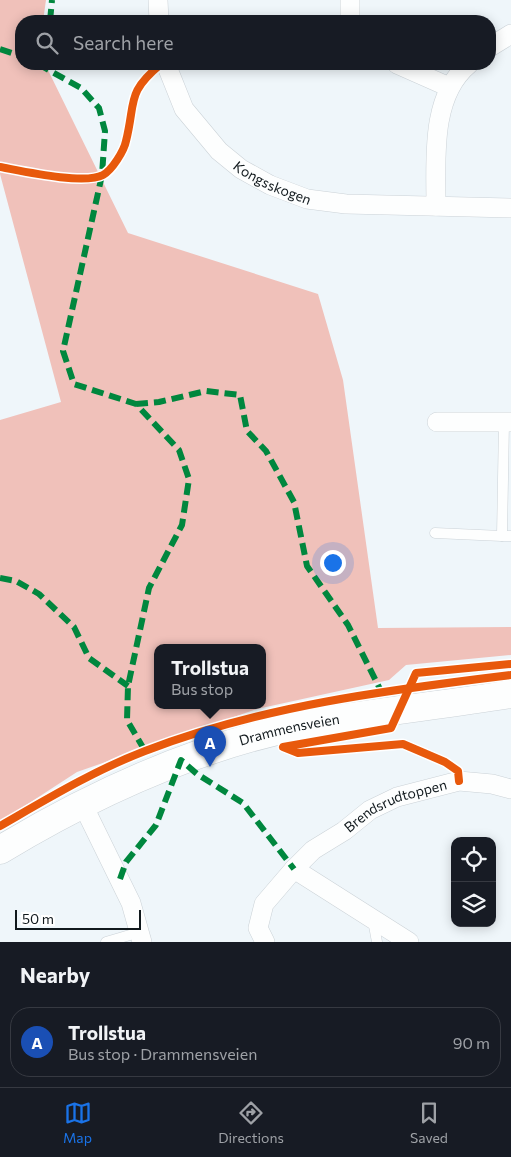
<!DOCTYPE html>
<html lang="en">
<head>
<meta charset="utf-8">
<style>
  :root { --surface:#171b24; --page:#20242c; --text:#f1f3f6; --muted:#9ea1a6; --line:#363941; --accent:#1a73e8 }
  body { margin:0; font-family:Commissioner,sans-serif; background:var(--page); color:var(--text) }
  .controls { position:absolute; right:15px; bottom:15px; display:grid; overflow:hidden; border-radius:10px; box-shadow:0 2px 12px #0003 }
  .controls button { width:45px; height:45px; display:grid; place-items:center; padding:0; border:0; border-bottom:1px solid var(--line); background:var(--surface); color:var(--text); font:25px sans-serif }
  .scale { position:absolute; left:15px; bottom:12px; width:126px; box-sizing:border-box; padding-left:5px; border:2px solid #11191d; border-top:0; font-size:14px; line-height:18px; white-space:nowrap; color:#11191d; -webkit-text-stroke:4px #fff; paint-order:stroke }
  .you { position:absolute; left:332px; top:562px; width:18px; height:18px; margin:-12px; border:4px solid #fff; border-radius:50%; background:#1a73e8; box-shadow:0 0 0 8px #1a73e833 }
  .badge { display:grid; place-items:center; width:32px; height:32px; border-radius:50%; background:var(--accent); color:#fff; font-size:16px; font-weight:700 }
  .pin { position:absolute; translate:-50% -41px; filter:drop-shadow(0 1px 2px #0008) }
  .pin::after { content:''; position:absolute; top:26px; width:18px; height:15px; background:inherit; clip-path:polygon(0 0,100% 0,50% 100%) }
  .popup { position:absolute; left:154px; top:644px; width:112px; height:65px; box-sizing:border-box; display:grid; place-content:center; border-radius:10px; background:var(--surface); filter:drop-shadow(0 1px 4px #0005); font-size:16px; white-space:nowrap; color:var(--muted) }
  .popup b { font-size:19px; color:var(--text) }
  .popup::after { content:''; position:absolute; left:50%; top:100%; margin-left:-10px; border:10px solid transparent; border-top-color:var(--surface) }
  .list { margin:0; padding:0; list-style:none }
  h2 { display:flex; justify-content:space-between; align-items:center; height:65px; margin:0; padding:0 20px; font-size:21px }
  h2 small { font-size:16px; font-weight:400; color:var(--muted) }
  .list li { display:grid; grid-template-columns:32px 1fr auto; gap:15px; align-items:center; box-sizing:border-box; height:70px; margin:0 10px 10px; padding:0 10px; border:1px solid var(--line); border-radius:20px }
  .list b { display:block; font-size:19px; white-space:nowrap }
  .list p { margin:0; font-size:16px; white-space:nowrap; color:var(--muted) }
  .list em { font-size:16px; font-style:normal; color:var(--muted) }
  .icon { flex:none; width:28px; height:28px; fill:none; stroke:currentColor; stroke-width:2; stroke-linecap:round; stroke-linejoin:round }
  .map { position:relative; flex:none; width:511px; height:942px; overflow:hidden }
  .search { position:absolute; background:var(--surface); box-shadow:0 2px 12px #0003; left:15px; right:15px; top:15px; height:55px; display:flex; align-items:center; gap:12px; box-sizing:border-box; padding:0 18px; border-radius:20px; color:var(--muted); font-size:19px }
  .sheet { height:145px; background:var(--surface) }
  nav { display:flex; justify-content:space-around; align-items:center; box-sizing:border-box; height:70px; border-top:1px solid var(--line); background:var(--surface); font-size:14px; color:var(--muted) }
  nav a { display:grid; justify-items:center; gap:2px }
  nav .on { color:var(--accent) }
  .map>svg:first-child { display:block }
</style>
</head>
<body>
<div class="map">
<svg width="511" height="942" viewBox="0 0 511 942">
  <rect width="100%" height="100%" fill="#eff6fa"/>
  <path fill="#f0c1ba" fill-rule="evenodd" d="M 0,0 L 46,0 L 43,21 L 21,21 L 21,64 L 45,64 L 128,233 L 318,294 L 343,380 L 378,628 L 511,627 L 511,655 L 406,665 L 389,680 L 257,709 L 77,772 L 0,822 L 0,420 L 61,402 L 0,174 ZM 158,648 L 262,648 L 262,706 L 158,706 Z"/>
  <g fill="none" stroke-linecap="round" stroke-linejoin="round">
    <g stroke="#cbd2d7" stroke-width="11">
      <g id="service">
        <path d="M 504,422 L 502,536 L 511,536"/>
        <path d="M 435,533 L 502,536"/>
        <path d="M 373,920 L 377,942"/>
        <path d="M 106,942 L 140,932"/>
      </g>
    </g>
    <g stroke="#cbd2d7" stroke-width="20">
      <g id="minor">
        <path d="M 158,0 L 159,21"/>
        <path d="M 350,0 L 350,21"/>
        <path d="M 490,47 L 511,34"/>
        <path id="s1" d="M 166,64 L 184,109 L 219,151 L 241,169 L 270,185 L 307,199 L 346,204 L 511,208"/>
        <path d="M 397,64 L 449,87"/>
        <path d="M 436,206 C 436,160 430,96 469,64"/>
        <path d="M 437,422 L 511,422"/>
        <path d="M 82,803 L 131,903 L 142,942"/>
        <path d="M 265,942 L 258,928 L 264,904 L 294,869"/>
        <path id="s2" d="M 409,942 L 294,869 L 313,850 L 344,831 L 370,810 L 397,797 L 459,781 L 492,784 L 511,789"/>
      </g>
    </g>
    <g stroke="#cbd2d7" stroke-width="29">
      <g id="secondary">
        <path id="s3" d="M 0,850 C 96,792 197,746 308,724 C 375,712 444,705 511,694"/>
      </g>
    </g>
    <use href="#service" stroke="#fdfefe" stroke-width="10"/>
    <use href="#minor" stroke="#fdfefe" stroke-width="19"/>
    <use href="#secondary" stroke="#fdfefe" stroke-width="28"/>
    <g stroke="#00873e" stroke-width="6" stroke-dasharray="12 6" stroke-linecap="butt">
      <path d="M 50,21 L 52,0"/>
      <path d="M 0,49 L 21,56"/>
      <path d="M 38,64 L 81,88 L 99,108 L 105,131 L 102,175 L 63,351 L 74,384 L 136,404 L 179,450 L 189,479 L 182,525 L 149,588 L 128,686 L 127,720 L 145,751"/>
      <path d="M 136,404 L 159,402 L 206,391 L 240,395 L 247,431 L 266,451 L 294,502 L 307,566 L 348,625 L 381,691"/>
      <path d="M 0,578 L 16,581 L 39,594 L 74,627 L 89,658 L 128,686"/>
      <path d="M 120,879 L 126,862 L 156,825 L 181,760 L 197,774 L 243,803 L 294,869"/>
    </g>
    <g stroke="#fff" stroke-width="11">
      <g id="cycleway">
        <path d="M 0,167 C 22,171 84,185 103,175 C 112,170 124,151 126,141 C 136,101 126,93 161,64"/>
        <path d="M 459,781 L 458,771 L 445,762 L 403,744 L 298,753 L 283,747 L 391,728 L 416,673 L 511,664"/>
        <path d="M 0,826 C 47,799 93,771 145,751 C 262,706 387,690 511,675"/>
      </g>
    </g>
    <use href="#cycleway" stroke="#e8590c" stroke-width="8"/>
  </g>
  <g text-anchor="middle" stroke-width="4.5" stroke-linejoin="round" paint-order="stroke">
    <g font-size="14" fill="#11191d" stroke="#fff">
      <text dy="5" stroke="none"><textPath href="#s1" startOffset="166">Kongsskogen</textPath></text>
      <text dy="5" stroke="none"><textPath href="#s3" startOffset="315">Drammensveien</textPath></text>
      <text dy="5" stroke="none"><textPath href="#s2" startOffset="258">Brendsrudtoppen</textPath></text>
    </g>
  </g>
</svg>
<div class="controls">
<button><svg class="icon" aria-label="locate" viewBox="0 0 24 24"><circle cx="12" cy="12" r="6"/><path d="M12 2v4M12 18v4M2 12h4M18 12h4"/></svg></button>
<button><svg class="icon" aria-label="layers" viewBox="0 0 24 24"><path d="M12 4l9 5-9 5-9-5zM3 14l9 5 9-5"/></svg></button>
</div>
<div class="scale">50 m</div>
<div class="you"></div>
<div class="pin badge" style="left:210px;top:767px;background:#1a4fb4">A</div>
<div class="popup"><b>Trollstua</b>Bus stop</div>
<div class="search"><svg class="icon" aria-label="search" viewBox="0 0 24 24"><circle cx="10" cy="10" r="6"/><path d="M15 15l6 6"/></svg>Search here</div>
</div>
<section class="sheet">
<h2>Nearby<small></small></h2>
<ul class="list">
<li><span class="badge" style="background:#1a4fb4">A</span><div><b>Trollstua</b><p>Bus stop · Drammensveien</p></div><em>90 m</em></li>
</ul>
</section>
<nav>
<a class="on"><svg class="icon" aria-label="map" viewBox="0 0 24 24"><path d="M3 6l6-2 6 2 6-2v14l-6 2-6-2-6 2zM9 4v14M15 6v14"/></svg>Map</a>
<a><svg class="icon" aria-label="directions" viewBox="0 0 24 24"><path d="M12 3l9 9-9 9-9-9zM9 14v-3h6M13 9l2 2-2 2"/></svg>Directions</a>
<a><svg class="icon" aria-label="saved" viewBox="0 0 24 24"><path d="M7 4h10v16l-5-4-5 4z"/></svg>Saved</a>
</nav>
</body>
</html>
